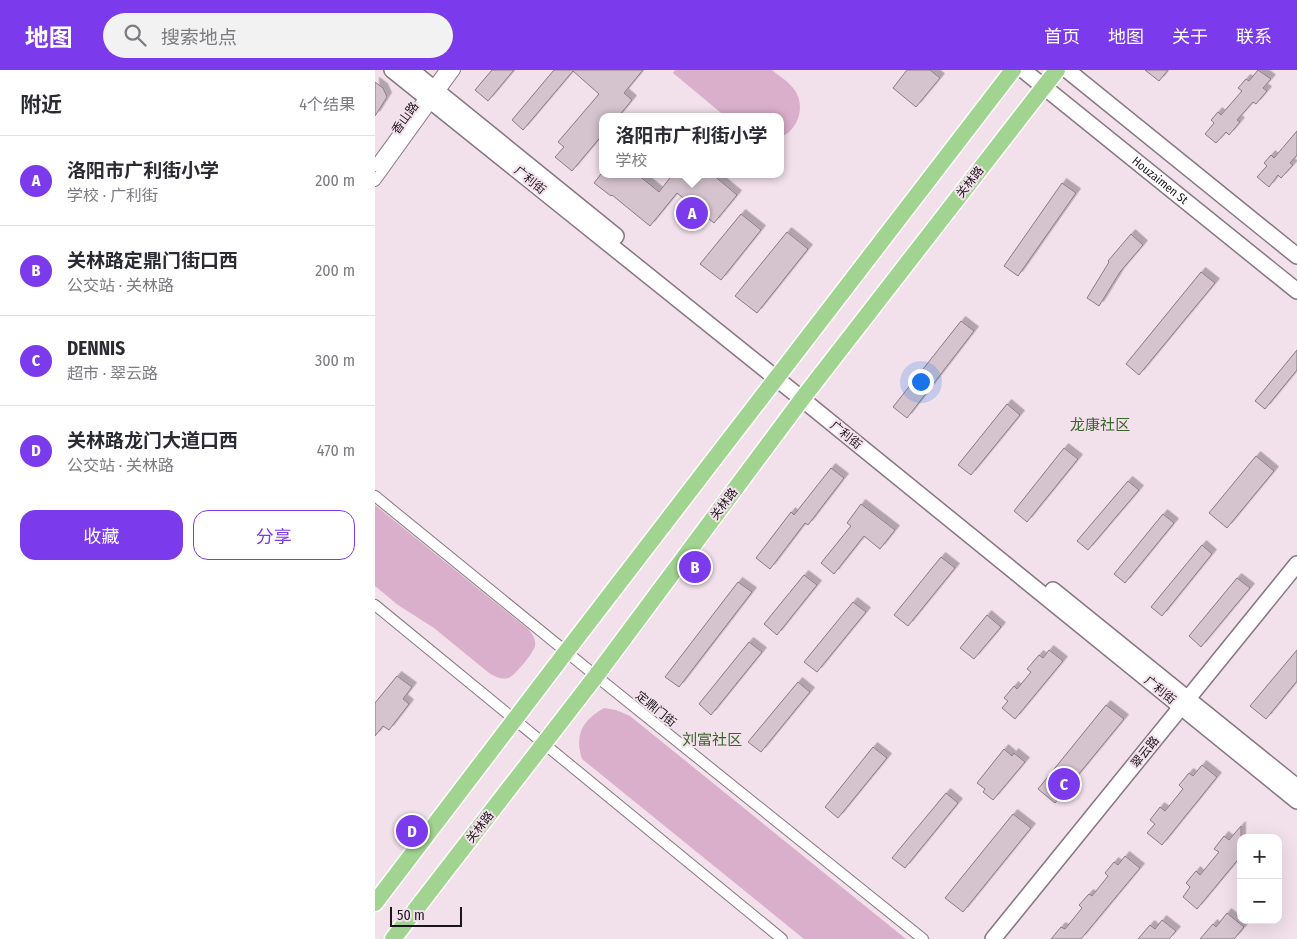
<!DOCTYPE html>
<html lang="zh">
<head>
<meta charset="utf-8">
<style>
  :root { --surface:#fff; --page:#f2f2f3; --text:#2b2b33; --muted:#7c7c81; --line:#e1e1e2; --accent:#7c3aed }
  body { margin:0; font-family:"Fira Sans Condensed","Noto Sans SC",sans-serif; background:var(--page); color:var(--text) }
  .controls { position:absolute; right:15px; bottom:15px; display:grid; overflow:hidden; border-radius:10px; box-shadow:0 5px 20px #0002 }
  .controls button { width:45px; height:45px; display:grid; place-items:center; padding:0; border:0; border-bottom:1px solid var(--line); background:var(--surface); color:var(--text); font:25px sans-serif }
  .scale { position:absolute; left:15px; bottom:12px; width:72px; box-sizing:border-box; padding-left:5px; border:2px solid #1c161a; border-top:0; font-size:14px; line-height:18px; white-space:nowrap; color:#1c161a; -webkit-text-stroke:4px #f2e0eb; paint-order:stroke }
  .you { position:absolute; left:545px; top:311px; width:18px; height:18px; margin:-12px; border:4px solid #fff; border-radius:50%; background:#1a73e8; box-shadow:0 0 0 8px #1a73e833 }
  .badge { display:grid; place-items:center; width:32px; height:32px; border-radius:50%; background:var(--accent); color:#fff; font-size:16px; font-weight:700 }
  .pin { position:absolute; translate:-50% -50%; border:2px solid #fff; box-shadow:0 1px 5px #0006 }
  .popup { position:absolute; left:224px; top:43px; width:185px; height:65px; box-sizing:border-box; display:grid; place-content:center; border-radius:10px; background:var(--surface); filter:drop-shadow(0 1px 4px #0005); font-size:16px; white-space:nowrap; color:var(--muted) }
  .popup b { font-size:19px; color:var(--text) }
  .popup::after { content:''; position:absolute; left:50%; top:100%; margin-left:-10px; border:10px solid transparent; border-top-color:var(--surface) }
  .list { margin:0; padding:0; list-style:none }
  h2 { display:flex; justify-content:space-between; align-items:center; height:65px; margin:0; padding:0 20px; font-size:21px }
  h2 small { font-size:16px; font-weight:400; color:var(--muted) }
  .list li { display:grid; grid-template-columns:32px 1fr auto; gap:15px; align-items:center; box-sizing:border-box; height:90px; padding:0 20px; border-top:1px solid var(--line) }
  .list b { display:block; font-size:19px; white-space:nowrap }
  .list p { margin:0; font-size:16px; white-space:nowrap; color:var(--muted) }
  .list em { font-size:16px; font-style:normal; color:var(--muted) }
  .actions { display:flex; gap:10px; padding:15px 20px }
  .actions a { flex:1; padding:11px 0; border:1px solid var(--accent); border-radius:15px; text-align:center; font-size:18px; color:var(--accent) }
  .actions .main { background:var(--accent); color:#fff }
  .icon { flex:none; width:28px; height:28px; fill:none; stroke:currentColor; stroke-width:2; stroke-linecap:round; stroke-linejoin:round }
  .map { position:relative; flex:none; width:922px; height:869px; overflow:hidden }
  header { display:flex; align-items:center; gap:30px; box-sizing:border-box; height:70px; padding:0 25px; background:var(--accent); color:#fff }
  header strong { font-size:24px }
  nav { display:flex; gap:28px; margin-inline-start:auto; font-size:18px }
  .search { width:350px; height:45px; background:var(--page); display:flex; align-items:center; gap:12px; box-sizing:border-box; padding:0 18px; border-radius:28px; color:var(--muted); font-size:19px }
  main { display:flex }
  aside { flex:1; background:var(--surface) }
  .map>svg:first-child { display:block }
</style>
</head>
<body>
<header>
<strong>地图</strong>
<div class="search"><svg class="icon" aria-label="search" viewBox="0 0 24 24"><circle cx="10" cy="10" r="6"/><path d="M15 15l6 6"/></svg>搜索地点</div>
<nav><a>首页</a><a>地图</a><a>关于</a><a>联系</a></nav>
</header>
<main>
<aside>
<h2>附近<small>4个结果</small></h2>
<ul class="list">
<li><span class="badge">A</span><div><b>洛阳市广利街小学</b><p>学校 · 广利街</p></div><em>200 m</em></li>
<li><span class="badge">B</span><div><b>关林路定鼎门街口西</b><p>公交站 · 关林路</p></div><em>200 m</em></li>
<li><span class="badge">C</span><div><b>DENNIS</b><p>超市 · 翠云路</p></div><em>300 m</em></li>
<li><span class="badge">D</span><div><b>关林路龙门大道口西</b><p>公交站 · 关林路</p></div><em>470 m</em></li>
</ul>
<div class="actions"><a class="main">收藏</a><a>分享</a></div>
</aside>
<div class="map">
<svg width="922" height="869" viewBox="0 0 922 869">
  <defs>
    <filter id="shadow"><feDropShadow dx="4.5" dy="-4.5" stdDeviation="0" flood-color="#0004"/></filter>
  </defs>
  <rect width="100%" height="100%" fill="#f2e0eb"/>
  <g fill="#daafcb">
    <path d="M 300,0 L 397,0 C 404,6 413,11 419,19 C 431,35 424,59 406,67 L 406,47 L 351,47 L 298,3 Z"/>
    <path d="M 0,435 L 153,559 C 157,563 161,569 160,576 C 159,582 139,607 133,608 C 126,610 119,606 114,603 L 59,558 L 23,535 L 0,516 Z"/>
    <path d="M 229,638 L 241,640 L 255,646 L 531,869 L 429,869 L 207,689 C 199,664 208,650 229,638 Z"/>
  </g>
  <g fill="#d5c3ce" stroke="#8b7b86" filter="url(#shadow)">
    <path d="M 117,0 L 139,0 L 113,31 L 100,20 Z"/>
    <path d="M 179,0 L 268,0 L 249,23 L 257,30 L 243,47 L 228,47 L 228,64 L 197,101 L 180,87 L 189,77 L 183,72 L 224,24 L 198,1 L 148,60 L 137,50 Z"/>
    <path d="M 532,0 L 555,0 L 565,8 L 541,37 L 518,18 Z"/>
    <path d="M 770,0 L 793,0 L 784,11 Z"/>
    <path d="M 883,0 L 896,9 L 888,18 L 892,21 L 881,34 L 878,32 L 862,50 L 865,52 L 854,65 L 851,62 L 841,73 L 830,64 L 839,53 L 836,50 L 843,42 L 846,45 L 867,21 L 863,18 L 871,9 L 874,11 Z"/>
    <path d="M 0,12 L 8,18 L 12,27 L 0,46 Z"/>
    <path d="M 922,61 L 922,85 L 915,93 L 918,95 L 906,108 L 903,105 L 894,117 L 882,107 L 892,96 L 889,93 L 896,85 L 899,88 Z"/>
    <path d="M 226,104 L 262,104 L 284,122 L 298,104 L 337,104 L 362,125 L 339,153 L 302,123 L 275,156 L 237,125 L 236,126 L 219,113 Z"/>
    <path d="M 687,113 L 701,123 L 643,206 L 629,196 Z"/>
    <path d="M 366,144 L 386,160 L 346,210 L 325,194 Z"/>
    <path d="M 412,162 L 433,179 L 382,243 L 360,226 Z"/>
    <path d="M 756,164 L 768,175 L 745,202 L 724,236 L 712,228 L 734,192 L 733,191 Z"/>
    <path d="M 826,202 L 840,213 L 764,305 L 751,294 Z"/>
    <path d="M 586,251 L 599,261 L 532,348 L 518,337 Z"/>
    <path d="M 922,280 L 922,300 L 890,339 L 880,331 Z"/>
    <path d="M 632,334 L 645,345 L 596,405 L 583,395 Z"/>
    <path d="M 689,378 L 703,389 L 652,452 L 639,441 Z"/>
    <path d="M 881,386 L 899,401 L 852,458 L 834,443 Z"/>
    <path d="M 456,398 L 469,408 L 433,455 L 430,453 L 395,499 L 381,488 L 416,442 L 419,445 Z"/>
    <path d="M 753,411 L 764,420 L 713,480 L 702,471 Z"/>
    <path d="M 486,434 L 520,460 L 505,479 L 489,466 L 459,504 L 446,493 L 476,456 L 472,453 Z"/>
    <path d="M 788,444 L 799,453 L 750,513 L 739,504 Z"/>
    <path d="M 827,475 L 837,484 L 787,546 L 776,537 Z"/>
    <path d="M 566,487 L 580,498 L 533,556 L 519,545 Z"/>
    <path d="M 429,505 L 442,515 L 402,565 L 389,554 Z"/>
    <path d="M 862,508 L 875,518 L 826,577 L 814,566 Z"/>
    <path d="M 363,512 L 377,522 L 304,617 L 290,607 Z"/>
    <path d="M 478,532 L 491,542 L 442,602 L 429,592 Z"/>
    <path d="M 612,545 L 626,557 L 599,589 L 585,578 Z"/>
    <path d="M 374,572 L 387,582 L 336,645 L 324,634 Z"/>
    <path d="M 674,580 L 688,591 L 640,649 L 627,638 L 633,631 L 629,628 L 639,616 L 642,619 L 656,602 L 652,599 L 664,585 L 668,588 Z"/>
    <path d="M 922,580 L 922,611 L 891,649 L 875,636 Z"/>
    <path d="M 22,606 L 37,617 L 28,629 L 34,634 L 14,660 L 8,656 L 0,666 L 0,633 Z"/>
    <path d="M 423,612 L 435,622 L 386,682 L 373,672 Z"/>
    <path d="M 731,635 L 749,649 L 680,733 L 663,719 Z"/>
    <path d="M 498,677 L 512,688 L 463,748 L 450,737 Z"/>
    <path d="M 629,679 L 637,686 L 639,683 L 650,692 L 618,730 L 608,722 L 610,719 L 602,713 Z"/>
    <path d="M 827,695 L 842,707 L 787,775 L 772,763 L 780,754 L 775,750 L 785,737 L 790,741 L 808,719 L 804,715 L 814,703 L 818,706 Z"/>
    <path d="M 571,723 L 583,733 L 530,798 L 517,788 Z"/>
    <path d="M 638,744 L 656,758 L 588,842 L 570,828 Z"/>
    <path d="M 866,756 L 866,786 L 822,839 L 808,827 L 815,817 L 811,813 L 821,801 L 825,805 L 844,782 L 839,779 L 849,766 L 854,770 Z"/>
    <path d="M 750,786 L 765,798 L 706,869 L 676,869 L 686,857 L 690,859 L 707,838 L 704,835 L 714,824 L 717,826 L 733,806 L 730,803 L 739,792 L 743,795 Z"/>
    <path d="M 852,843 L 869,857 L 859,869 L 825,869 L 838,854 L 841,857 Z"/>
    <path d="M 787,850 L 801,861 L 794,869 L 763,869 L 775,855 L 780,859 Z"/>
  </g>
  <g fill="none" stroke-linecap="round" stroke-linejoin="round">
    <g stroke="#877781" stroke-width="12">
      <g id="street">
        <path d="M 0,96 L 70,0"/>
        <path d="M 0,111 L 80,0"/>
        <path d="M 0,426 L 221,606 L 548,869"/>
        <path d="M 0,535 L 407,869"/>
      </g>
    </g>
    <g stroke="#877781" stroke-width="18">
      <g id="secondary">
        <path d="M 17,0 L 427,329 L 922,731"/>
        <path d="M 36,0 L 241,166"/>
        <path id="s1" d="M 648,0 L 922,221"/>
        <path d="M 692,0 L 922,186"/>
        <path d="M 678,520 L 922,717"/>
        <path d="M 618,869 L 922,494"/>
      </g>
    </g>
    <g stroke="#fff" stroke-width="19">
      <g id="primary">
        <path d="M 0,833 L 191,582 L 638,0"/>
        <path d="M 18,869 L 221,606 L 427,329 L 682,0"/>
      </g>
    </g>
    <use href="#street" stroke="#fff" stroke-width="10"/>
    <use href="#secondary" stroke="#fff" stroke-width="15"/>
    <use href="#primary" stroke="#a1d391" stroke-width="16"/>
  </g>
  <g text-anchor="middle" stroke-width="4" stroke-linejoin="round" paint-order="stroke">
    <g font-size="12" fill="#1c161a" stroke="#f2e0eb">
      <text transform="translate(30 48) rotate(-54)" y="4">香山路</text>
      <text transform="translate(155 110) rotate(39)" y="4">广利街</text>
      <text dy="4" stroke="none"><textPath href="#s1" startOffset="176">Houzaimen St</textPath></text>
      <text transform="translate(595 112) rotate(-52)" y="4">关林路</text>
      <text transform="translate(471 365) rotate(39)" y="4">广利街</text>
      <text transform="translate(349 434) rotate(-53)" y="4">关林路</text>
      <text transform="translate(785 620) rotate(39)" y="4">广利街</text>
      <text transform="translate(281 639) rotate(39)" y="4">定鼎门街</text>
      <text transform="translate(770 682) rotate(-51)" y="4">翠云路</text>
      <text transform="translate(105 757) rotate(-52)" y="4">关林路</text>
    </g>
    <g font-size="15" fill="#39652b" stroke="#f2e0eb">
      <text x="725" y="360">龙康社区</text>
      <text x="337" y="675">刘富社区</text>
    </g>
  </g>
</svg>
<div class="controls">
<button>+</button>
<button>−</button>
</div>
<div class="scale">50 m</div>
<div class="you"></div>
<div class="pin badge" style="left:317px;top:143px">A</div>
<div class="popup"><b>洛阳市广利街小学</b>学校</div>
<div class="pin badge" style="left:320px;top:497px">B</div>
<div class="pin badge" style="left:689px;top:714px">C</div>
<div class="pin badge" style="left:37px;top:761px">D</div>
</div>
</main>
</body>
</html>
